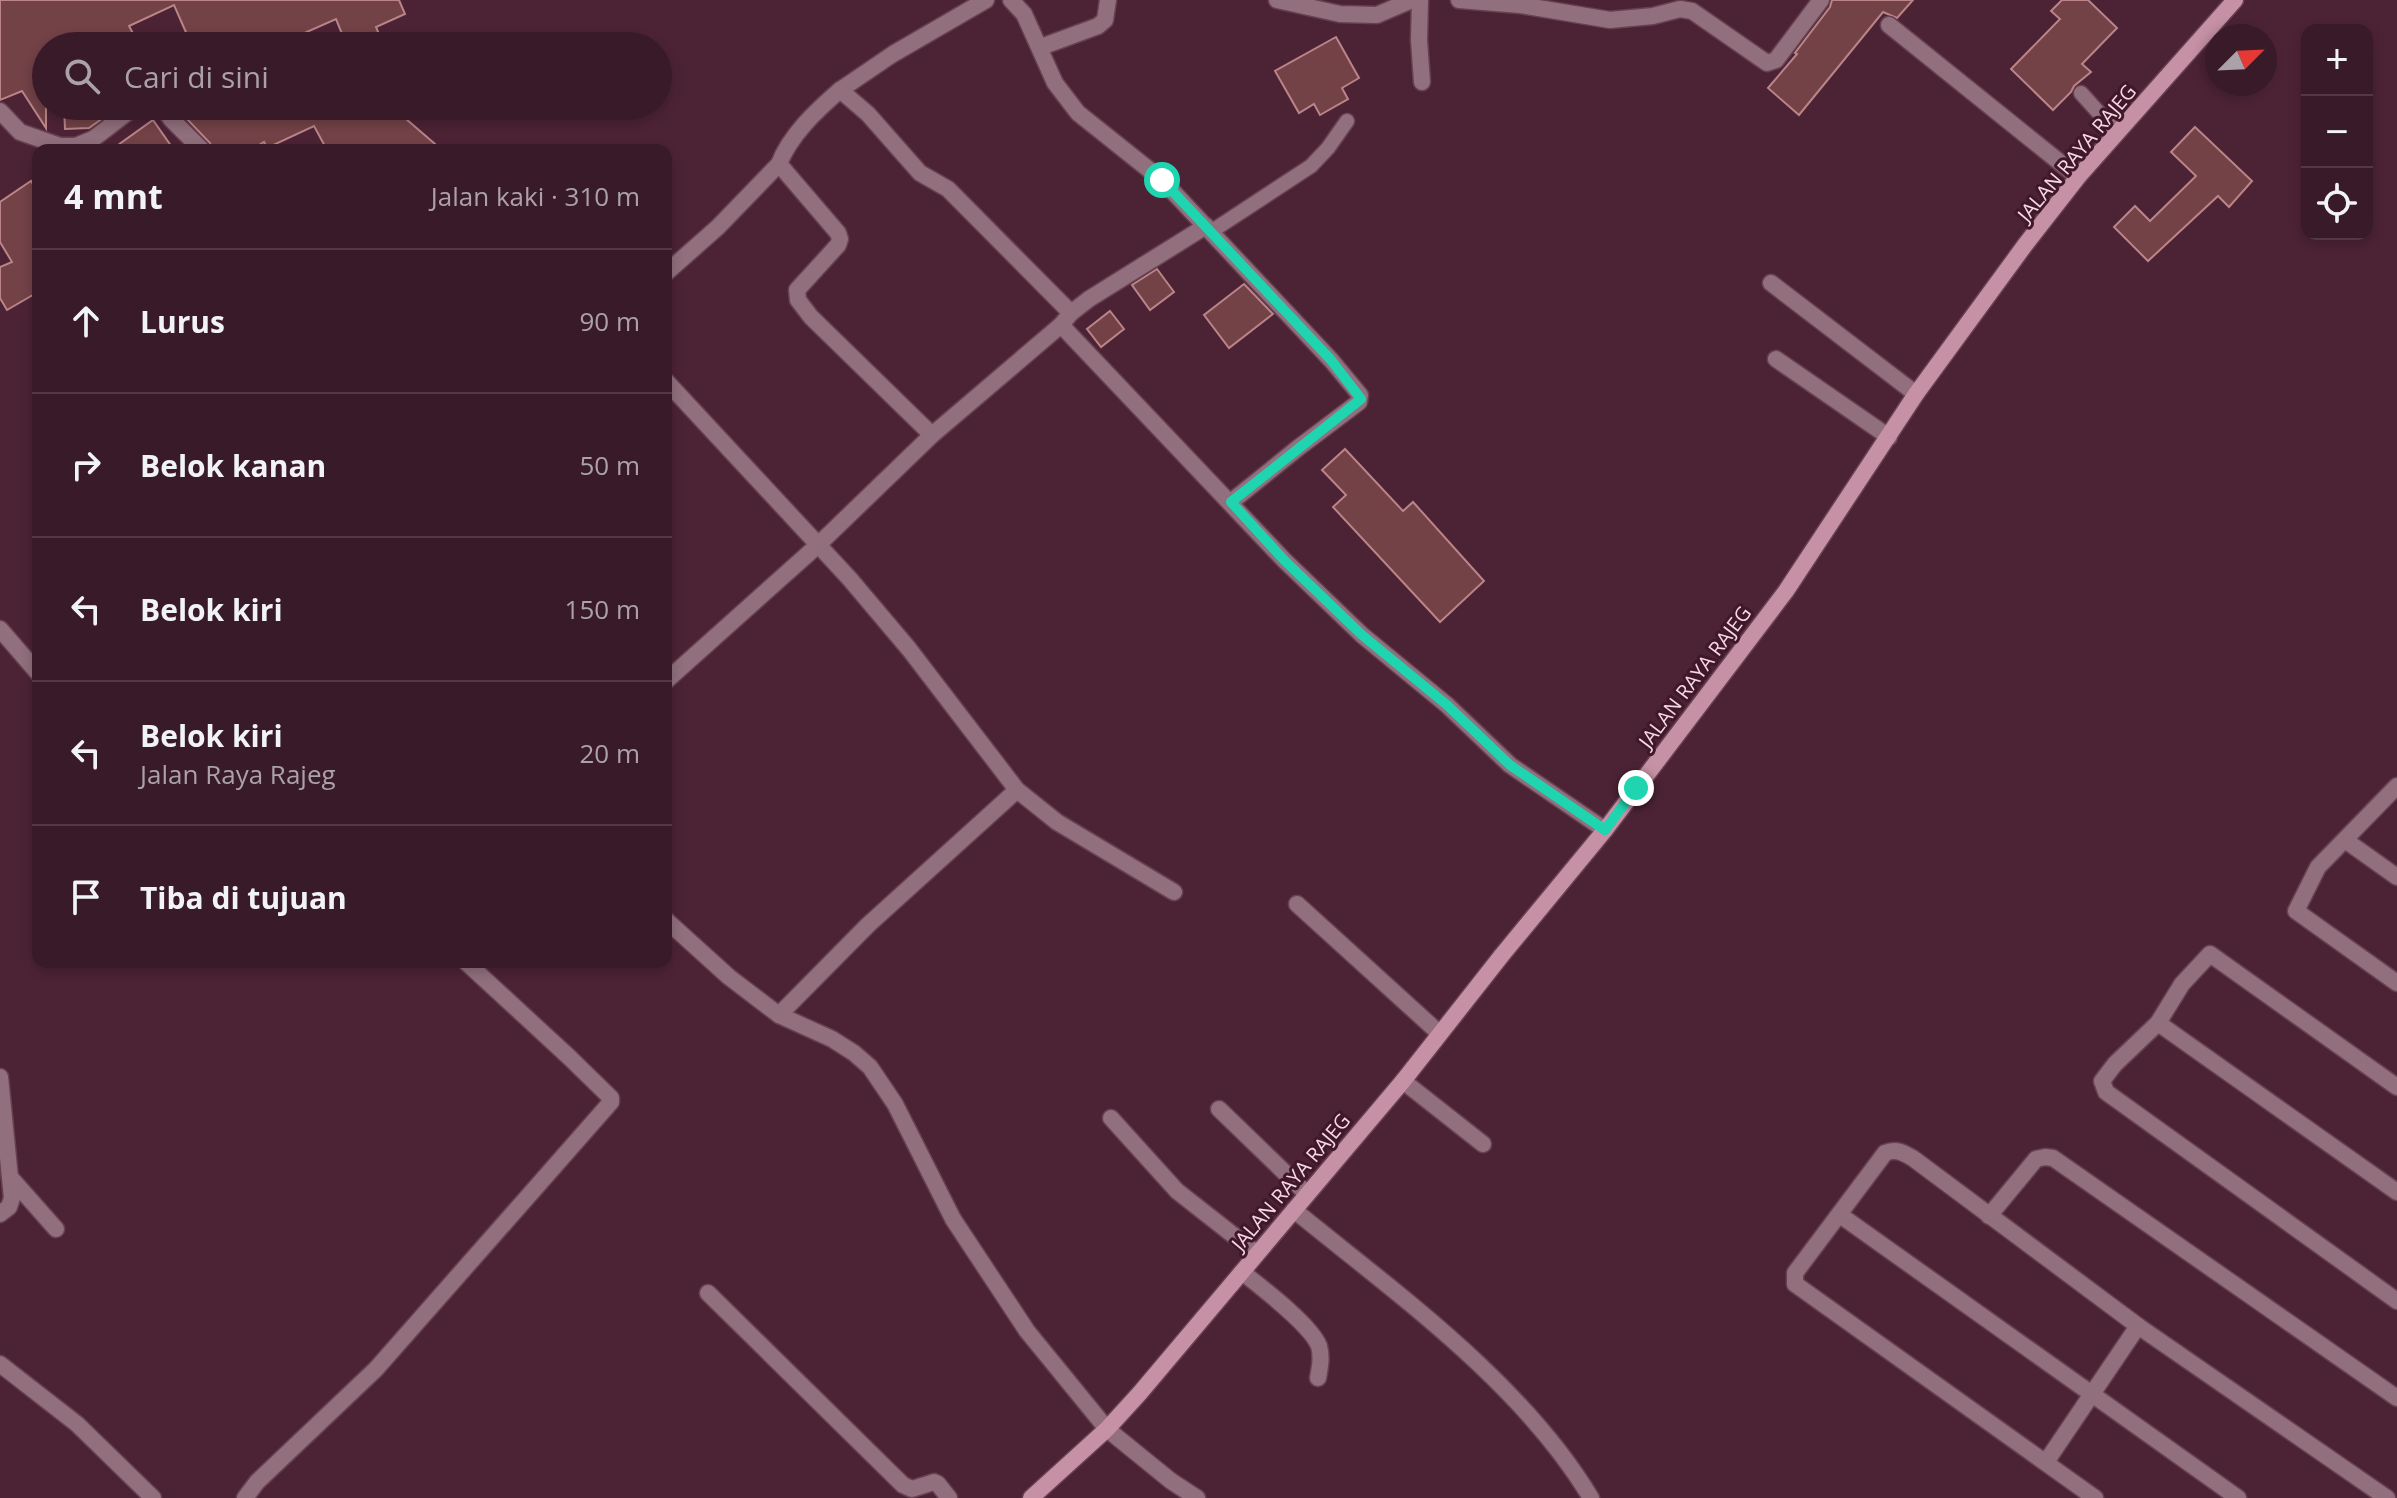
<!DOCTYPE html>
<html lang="id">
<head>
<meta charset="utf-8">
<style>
  :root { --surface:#391a28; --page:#402330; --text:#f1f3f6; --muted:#aba1a8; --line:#533845 }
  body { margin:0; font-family:"Open Sans",sans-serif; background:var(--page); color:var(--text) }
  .controls { position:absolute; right:24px; top:24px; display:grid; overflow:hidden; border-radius:16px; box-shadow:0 4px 12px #0003 }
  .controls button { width:72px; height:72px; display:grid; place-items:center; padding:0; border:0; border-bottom:2px solid var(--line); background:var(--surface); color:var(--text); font:40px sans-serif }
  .compass { position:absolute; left:2205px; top:24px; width:72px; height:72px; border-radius:50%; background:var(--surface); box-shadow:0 4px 12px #0003; rotate:66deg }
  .stop { position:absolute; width:24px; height:24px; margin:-18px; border:6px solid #1ed5b0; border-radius:50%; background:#fff }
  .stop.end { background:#1ed5b0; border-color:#fff; box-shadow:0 2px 8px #0008 }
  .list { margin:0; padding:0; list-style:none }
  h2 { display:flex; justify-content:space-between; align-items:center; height:104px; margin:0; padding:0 32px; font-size:34px }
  h2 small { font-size:26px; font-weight:400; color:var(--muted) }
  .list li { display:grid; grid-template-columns:52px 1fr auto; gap:24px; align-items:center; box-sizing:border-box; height:144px; padding:0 32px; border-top:2px solid var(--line) }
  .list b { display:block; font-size:30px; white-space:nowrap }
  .list p { margin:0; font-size:26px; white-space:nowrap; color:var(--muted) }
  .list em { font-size:26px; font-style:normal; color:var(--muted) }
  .icon { flex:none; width:44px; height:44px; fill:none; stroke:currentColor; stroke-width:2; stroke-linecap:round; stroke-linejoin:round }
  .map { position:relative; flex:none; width:2397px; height:1498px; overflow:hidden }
  .search { position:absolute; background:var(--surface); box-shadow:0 4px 12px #0003; left:32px; top:32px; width:640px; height:88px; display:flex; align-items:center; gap:20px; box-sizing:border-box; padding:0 28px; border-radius:44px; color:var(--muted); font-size:30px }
  .panel { position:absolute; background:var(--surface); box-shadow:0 4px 12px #0003; left:32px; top:144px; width:640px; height:824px; border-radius:16px }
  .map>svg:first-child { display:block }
</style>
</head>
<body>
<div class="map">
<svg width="2397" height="1498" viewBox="0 0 2397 1498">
  <rect width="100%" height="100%" fill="#4c2335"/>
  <g fill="#724247" stroke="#ba8488" stroke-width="2">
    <path d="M 0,0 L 399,0 L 405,14 L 376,27 L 384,46 L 347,46 L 336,19 L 275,46 L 192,46 L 174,5 L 129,26 L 135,37 L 117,46 L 46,46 L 46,128 L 22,91 L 0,100 Z"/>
    <path d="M 1832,0 L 1913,0 L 1897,18 L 1883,12 L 1799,115 L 1768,88 L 1797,54 L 1795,53 L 1830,7 Z"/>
    <path d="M 2062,0 L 2088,0 L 2117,28 L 2082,64 L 2091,72 L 2074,86 L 2071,92 L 2053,110 L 2011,69 L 2060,19 L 2051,11 Z"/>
    <path d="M 1336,37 L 1359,78 L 1342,88 L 1348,99 L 1320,115 L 1314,104 L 1299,113 L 1275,71 Z"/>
    <path d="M 64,106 L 102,106 L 103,118 L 89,128 L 65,129 Z"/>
    <path d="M 179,106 L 391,106 L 442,150 L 327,150 L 314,126 L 267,148 L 264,142 L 251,150 L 213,150 L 210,143 L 184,116 Z"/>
    <path d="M 153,120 L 174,150 L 111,150 Z"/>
    <path d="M 2195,127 L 2252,181 L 2229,207 L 2218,196 L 2148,261 L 2114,227 L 2135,206 L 2150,221 L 2196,176 L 2171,152 Z"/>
    <path d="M 31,181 L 38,192 L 38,292 L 7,310 L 0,298 L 0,267 L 12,262 L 0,242 L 0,202 Z"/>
    <path d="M 1157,269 L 1174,292 L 1150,310 L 1132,285 Z"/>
    <path d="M 1244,284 L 1273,314 L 1229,348 L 1204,315 Z"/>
    <path d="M 1110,311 L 1124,329 L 1101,347 L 1087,329 Z"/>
    <path d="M 1345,449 L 1403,511 L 1413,502 L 1484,581 L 1440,622 L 1333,507 L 1346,495 L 1322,470 Z"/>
  </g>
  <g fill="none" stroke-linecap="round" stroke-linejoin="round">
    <g stroke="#674051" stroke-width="17">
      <g id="service">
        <path d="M 2081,93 L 2117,133"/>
        <path d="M 1212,231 L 1311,166 L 1328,148 L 1347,121"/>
      </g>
    </g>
    <g stroke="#674051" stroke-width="19">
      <g id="minor">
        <path d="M 1011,0 L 1024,14 L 1055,83 L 1078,113 L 1162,180 L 1331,360 L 1360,395 L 1359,402 L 1298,448 L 1231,502"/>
        <path d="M 1277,0 L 1340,14 L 1377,15 L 1412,0"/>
        <path d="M 1420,0 L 1419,40 L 1422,82"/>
        <path d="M 1459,0 L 1520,5 L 1610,20 L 1653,16 L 1680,9 L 1692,11 L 1767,63 L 1776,60 L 1821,0"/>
        <path d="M 1889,25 L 2078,177"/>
        <path d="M 1041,47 L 1098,26 L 1105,20 L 1108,0"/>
        <path d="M 840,90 L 893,54 L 986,0"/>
        <path d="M 162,106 L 171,119 L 202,150"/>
        <path d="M 0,111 L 20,132 L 60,146 L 76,146 L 93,139 L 136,106"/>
        <path d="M 779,164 L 838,233 L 840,239 L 838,245 L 797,290 L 798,300 L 811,317 L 932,435"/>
        <path d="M 666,273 L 718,227 L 779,164 C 790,135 817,110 840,90 L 868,114 L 920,173 L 948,189 L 1071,313"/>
        <path d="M 1771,283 L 1916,394"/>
        <path d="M 1061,325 L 1284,560 L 1362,635 L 1447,705 L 1510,765 L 1605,830"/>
        <path d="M 1776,359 L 1889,437"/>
        <path d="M 666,381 L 849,578 L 909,649 L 1017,790 L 1057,822 L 1174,892"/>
        <path d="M 0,629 L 38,673"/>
        <path d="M 666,681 L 818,545 L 932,435 L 1061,325 L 1071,313 L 1089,299 L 1206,226"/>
        <path d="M 2397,786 L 2318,867 L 2296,911 L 2397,983"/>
        <path d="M 2345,840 L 2397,877"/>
        <path d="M 1297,904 L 1439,1033"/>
        <path d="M 666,920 L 729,977 L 779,1015 L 832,1039 L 854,1053 L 870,1067 L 895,1104 L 953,1219 L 1027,1331 L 1107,1429 L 1171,1481 L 1197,1498"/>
        <path d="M 779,1015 L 868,925 L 1017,790"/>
        <path d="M 2158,1023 L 2397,1192"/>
        <path d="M 0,1077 L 12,1198 L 9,1207 L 0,1214"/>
        <path d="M 1403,1081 L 1483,1144"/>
        <path d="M 2397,1087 L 2210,954 L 2182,984 L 2158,1023 L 2115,1064 L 2102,1081 L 2106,1092 L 2397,1301"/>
        <path d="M 1219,1109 L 1307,1194"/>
        <path d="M 1111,1118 L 1177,1191 L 1256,1253"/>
        <path d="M 10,1177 L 56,1229"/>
        <path d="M 1294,1210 C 1397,1294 1522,1383 1591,1498"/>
        <path d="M 1840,1215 L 2238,1498"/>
        <path d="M 1989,1216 L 2036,1159 L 2045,1157 L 2053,1158 L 2397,1398"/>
        <path d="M 1242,1272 C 1261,1287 1311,1325 1319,1346 C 1322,1357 1320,1367 1318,1378"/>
        <path d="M 708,1293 L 903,1485 L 912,1489 L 934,1482 L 938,1484 L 949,1498"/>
        <path d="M 0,1364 L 77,1424 L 153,1498"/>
        <path d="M 2046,1462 L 2138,1326"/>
        <path d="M 245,1498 L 257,1482 L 376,1369 L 611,1102 L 611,1098 L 569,1057 L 466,962"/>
        <path d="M 2095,1498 L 1795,1284 L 1795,1273 L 1885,1153 C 1897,1148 1904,1153 1914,1159 L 2138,1326 L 2387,1498"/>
      </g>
    </g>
    <g stroke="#674051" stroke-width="19">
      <path id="secondary" d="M 1031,1498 L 1107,1429 L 1139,1394 L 1403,1081 L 1502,955 L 1605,830 L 1786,591 L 1916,394 L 2025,245 L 2078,177 L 2235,0"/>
    </g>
    <use href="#service" stroke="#916f7c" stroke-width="14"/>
    <use href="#minor" stroke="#916f7c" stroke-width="16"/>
    <use href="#secondary" stroke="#c691a5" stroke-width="16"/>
  </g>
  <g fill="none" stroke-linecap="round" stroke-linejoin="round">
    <path stroke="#1ed5b0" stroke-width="10" d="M 1162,180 L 1331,360 L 1361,399 L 1231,502 L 1284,560 L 1362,635 L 1447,705 L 1510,765 L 1605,830 L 1636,788"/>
  </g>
  <g text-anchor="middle" stroke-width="6" stroke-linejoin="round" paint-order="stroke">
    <g font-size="20" fill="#f5d9e3" stroke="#40182a">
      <text transform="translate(2077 153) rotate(-50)" y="7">JALAN RAYA RAJEG</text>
      <text transform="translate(1695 677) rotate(-53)" y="7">JALAN RAYA RAJEG</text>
      <text transform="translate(1291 1182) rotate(-50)" y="7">JALAN RAYA RAJEG</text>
    </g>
  </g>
</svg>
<div class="controls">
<button>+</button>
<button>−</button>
<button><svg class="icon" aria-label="locate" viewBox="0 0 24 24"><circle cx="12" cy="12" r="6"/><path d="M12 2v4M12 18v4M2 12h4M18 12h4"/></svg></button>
</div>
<svg class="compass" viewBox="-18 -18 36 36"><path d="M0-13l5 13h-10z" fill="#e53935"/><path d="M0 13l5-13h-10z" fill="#aba1a8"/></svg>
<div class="stop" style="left:1162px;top:180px"></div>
<div class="stop end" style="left:1636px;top:788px"></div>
<div class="search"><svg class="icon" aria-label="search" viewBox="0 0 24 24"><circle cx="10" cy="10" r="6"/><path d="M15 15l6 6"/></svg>Cari di sini</div>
<section class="panel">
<h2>4 mnt<small>Jalan kaki · 310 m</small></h2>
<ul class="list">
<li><svg class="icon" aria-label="ahead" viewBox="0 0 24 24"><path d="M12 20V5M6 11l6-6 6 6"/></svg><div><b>Lurus</b></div><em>90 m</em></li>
<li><svg class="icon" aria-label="right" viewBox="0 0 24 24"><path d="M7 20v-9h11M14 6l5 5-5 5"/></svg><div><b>Belok kanan</b></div><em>50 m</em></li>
<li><svg class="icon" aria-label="left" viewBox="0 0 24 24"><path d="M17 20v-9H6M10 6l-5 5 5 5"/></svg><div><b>Belok kiri</b></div><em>150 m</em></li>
<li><svg class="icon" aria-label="left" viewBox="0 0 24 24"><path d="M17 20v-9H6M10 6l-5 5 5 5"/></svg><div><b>Belok kiri</b><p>Jalan Raya Rajeg</p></div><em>20 m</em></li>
<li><svg class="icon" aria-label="arrive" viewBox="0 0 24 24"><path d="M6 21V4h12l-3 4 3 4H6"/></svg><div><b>Tiba di tujuan</b></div></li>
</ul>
</section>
</div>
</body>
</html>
